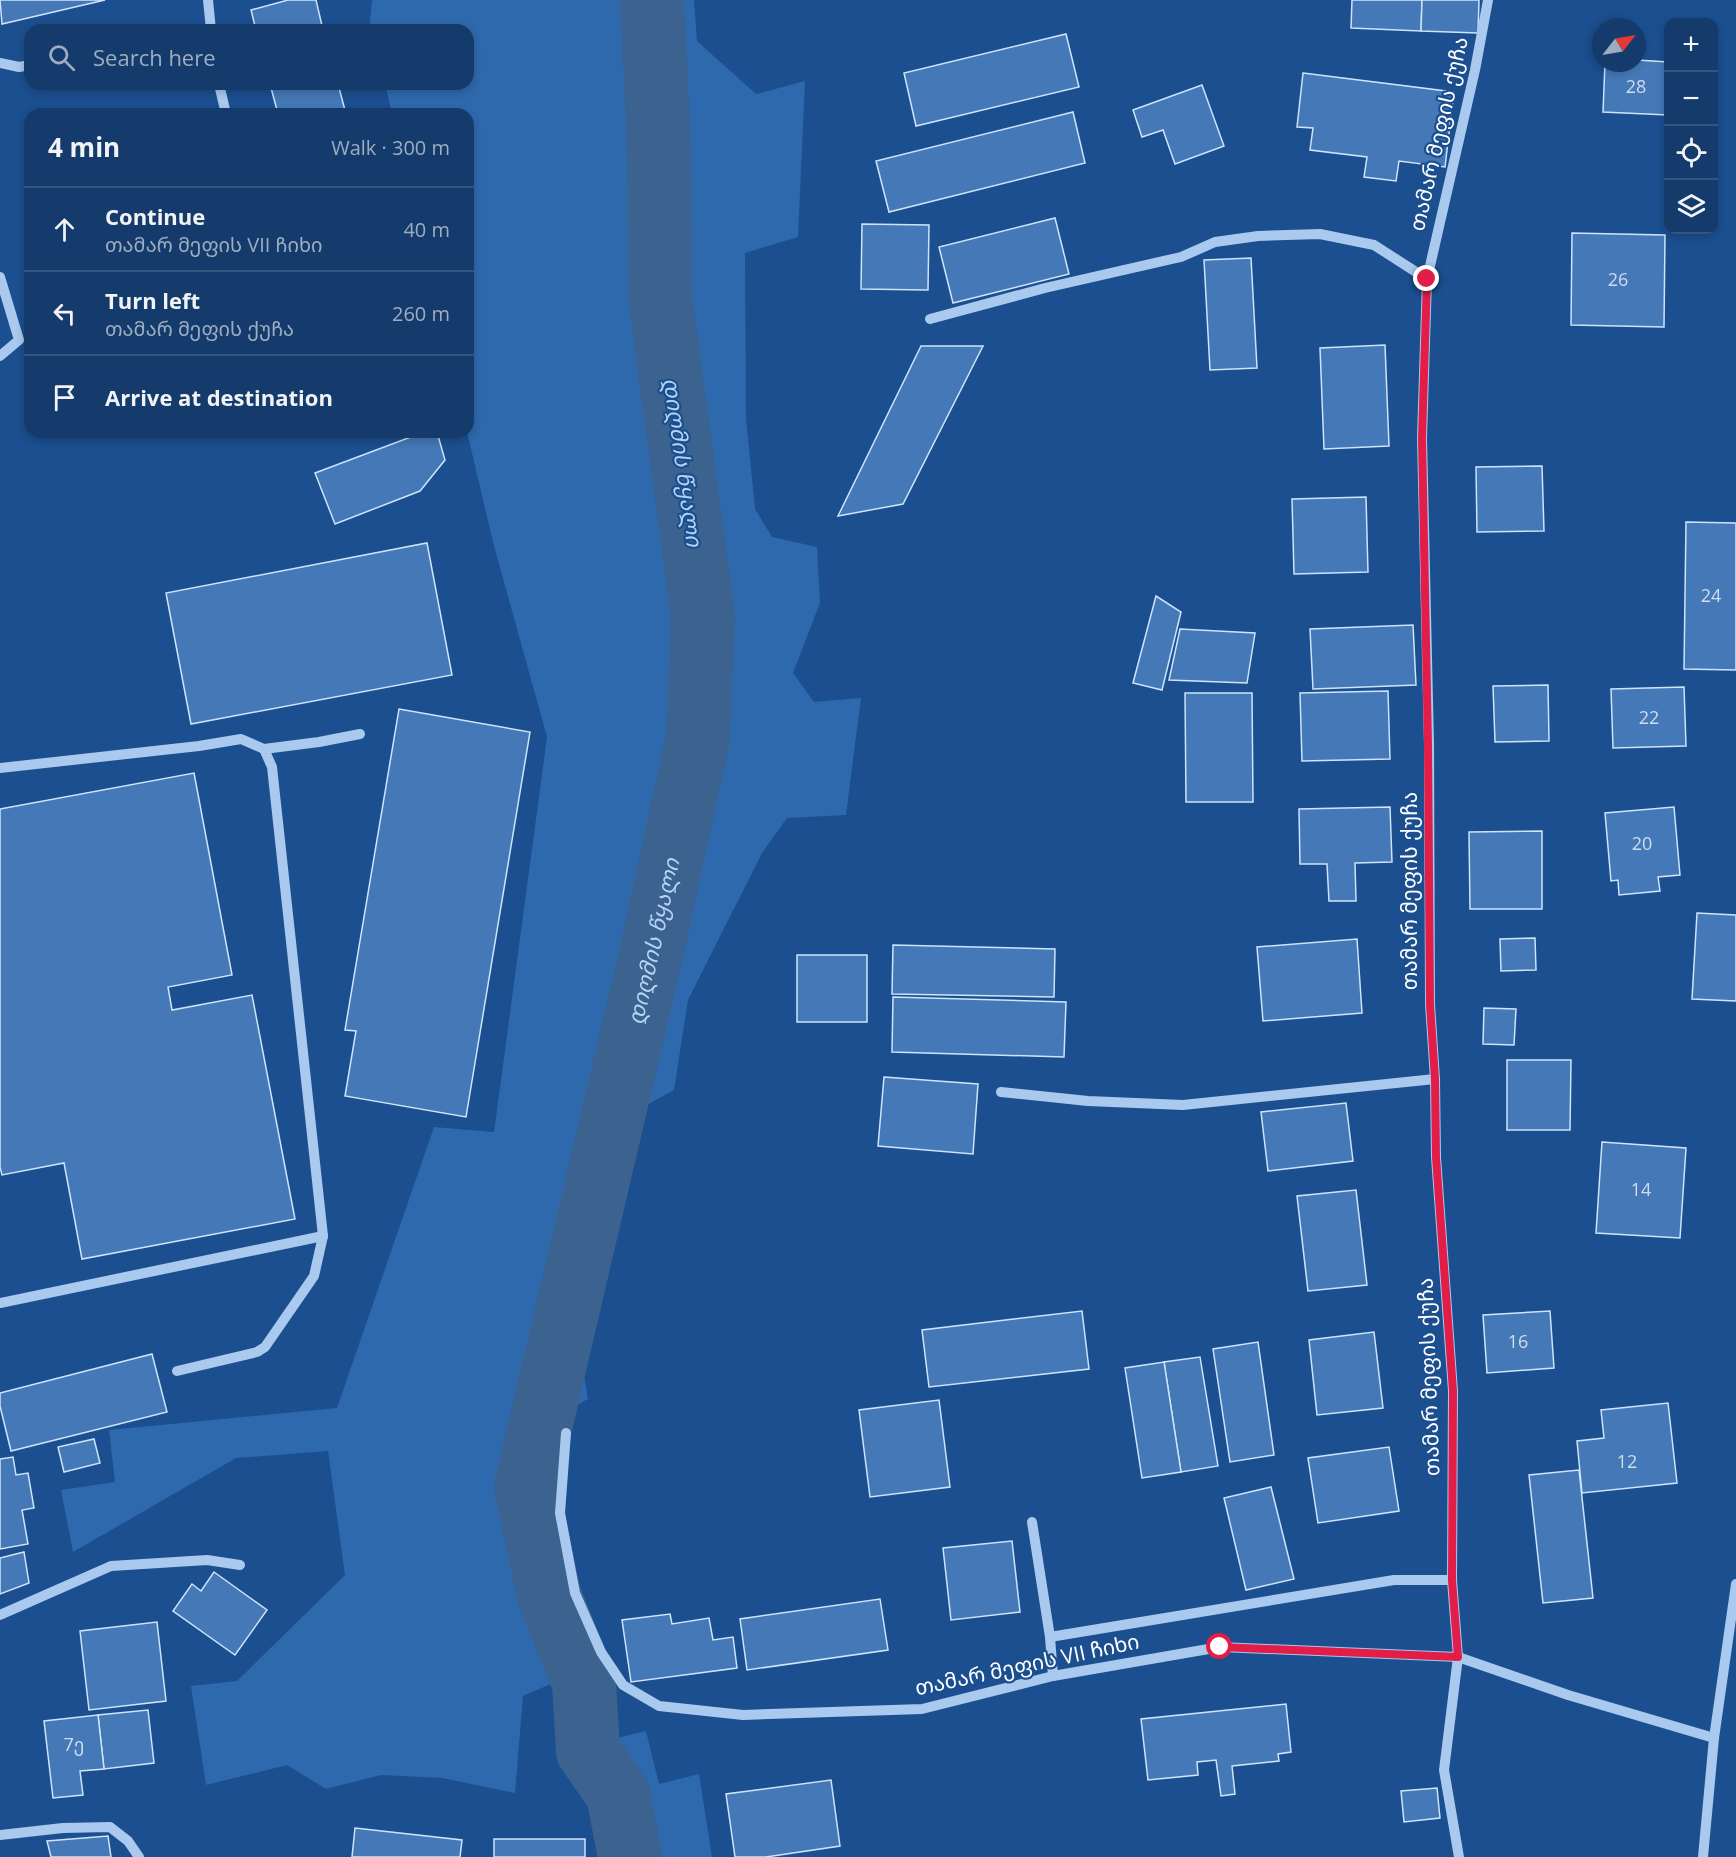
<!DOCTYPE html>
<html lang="en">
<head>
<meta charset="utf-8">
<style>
  :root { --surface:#143b6b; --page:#1d4271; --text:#f1f3f6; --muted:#9dadc1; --line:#33557e }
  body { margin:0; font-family:"Open Sans","Noto Sans Georgian",sans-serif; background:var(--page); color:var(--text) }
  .controls { position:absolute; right:18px; top:18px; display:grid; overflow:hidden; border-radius:12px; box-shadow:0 3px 9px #0003 }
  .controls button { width:54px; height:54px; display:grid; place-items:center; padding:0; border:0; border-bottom:2px solid var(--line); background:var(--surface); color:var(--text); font:30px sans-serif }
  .compass { position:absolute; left:1592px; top:18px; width:54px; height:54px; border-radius:50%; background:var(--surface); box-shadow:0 3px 9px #0003; rotate:59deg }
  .stop { position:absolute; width:18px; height:18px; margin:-14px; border:4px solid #e11d48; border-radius:50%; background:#fff }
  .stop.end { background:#e11d48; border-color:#fff; box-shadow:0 2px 6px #0008 }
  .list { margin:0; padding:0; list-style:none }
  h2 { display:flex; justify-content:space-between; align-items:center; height:78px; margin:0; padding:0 24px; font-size:26px }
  h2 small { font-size:20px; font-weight:400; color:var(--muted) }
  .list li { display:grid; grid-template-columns:39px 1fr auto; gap:18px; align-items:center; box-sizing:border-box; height:84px; padding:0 24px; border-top:2px solid var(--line) }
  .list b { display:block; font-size:22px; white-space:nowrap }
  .list p { margin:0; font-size:20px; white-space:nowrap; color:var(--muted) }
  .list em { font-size:20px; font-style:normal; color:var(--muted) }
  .icon { flex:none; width:33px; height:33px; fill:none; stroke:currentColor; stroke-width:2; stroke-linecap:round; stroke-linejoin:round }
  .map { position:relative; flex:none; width:1736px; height:1857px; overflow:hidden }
  .search { position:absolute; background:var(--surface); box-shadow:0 3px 9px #0003; left:24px; top:24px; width:450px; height:66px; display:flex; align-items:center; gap:15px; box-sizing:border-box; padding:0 21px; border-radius:18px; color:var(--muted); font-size:22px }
  .panel { position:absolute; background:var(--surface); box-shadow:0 3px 9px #0003; left:24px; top:108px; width:450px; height:330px; border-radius:18px }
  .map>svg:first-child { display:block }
</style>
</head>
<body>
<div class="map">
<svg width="1736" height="1857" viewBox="0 0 1736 1857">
  <rect width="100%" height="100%" fill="#1b4f8f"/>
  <path fill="#2e69ad" d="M 372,0 L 694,0 L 697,41 L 756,94 L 805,81 L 798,237 L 745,253 L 746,418 L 755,509 L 772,537 L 817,547 L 820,603 L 793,673 L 814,702 L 861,698 L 846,815 L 787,818 L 762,853 L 688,1000 L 674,1090 L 641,1108 L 580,1354 L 588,1399 L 557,1416 L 543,1485 L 559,1583 L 608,1698 L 617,1738 L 646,1731 L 659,1784 L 699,1774 L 712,1857 L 608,1857 L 608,1835 L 551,1684 L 523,1696 L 515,1793 L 442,1778 L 381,1775 L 326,1789 L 287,1765 L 206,1785 L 191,1686 L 237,1681 L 345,1575 L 328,1451 L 236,1458 L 73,1552 L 61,1490 L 115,1482 L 109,1430 L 337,1408 L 434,1127 L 494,1132 L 547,737 L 494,546 L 467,432 L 468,114 L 392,114 L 385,84 L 468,84 L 468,30 L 372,30 L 370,22 Z"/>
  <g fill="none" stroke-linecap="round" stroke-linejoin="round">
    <path stroke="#3c6290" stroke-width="64" id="s1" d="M 630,1857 L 618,1794 L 588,1751 L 584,1683 L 549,1595 L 526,1487 L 652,950 L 698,738 L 703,617 L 660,296 L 659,145 L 652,0"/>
  </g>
  <g fill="#4478b7" stroke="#cfe3fa" stroke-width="1.5">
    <path d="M 0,0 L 105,0 L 2,24 Z"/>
    <path d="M 288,0 L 316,0 L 323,30 L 256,30 L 251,10 Z"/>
    <path d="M 1352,0 L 1422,0 L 1421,31 L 1351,28 Z"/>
    <path d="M 1422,0 L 1479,0 L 1478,33 L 1421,31 Z"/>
    <path d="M 1066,34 L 1079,87 L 916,126 L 904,73 Z"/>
    <path d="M 1637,60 L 1668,62 L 1668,115 L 1603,112 L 1605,63 L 1637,63 Z"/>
    <path d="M 1303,73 L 1454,92 L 1445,167 L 1399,161 L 1396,181 L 1364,177 L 1367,157 L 1310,150 L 1313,128 L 1297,127 Z"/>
    <path d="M 270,84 L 338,84 L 346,114 L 278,114 Z"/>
    <path d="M 1202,85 L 1224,146 L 1175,164 L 1163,130 L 1142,137 L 1133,110 Z"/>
    <path d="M 1073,112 L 1085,163 L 889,212 L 876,161 Z"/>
    <path d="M 1055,218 L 1069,274 L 953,303 L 939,247 Z"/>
    <path d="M 862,224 L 929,225 L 928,290 L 861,289 Z"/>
    <path d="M 1572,233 L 1665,235 L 1664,327 L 1571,325 Z"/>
    <path d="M 1251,258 L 1257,368 L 1210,370 L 1204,260 Z"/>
    <path d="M 1385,345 L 1389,446 L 1324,449 L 1320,348 Z"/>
    <path d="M 921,346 L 983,346 L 903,504 L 838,516 Z"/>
    <path d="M 424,432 L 437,432 L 445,460 L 420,491 L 335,524 L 315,473 Z"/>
    <path d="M 1542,466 L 1544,531 L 1477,532 L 1476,467 Z"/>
    <path d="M 1366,497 L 1368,572 L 1294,574 L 1292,499 Z"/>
    <path d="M 1686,522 L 1736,523 L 1736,670 L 1684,669 Z"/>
    <path d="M 427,543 L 452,675 L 191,724 L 166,593 Z"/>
    <path d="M 1156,596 L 1181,612 L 1162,690 L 1133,683 Z"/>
    <path d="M 1413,625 L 1416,685 L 1313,689 L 1310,629 Z"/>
    <path d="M 1180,629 L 1255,633 L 1247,683 L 1169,680 Z"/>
    <path d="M 1548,685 L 1549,741 L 1495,742 L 1493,686 Z"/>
    <path d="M 1684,687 L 1686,746 L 1613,748 L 1611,689 Z"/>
    <path d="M 1388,691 L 1390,759 L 1302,761 L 1300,693 Z"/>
    <path d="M 1185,693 L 1252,693 L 1253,802 L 1186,802 Z"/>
    <path d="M 399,709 L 530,732 L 466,1117 L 345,1096 L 356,1031 L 345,1030 Z"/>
    <path d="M 194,773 L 232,975 L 168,987 L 172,1010 L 252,995 L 295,1219 L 82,1259 L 64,1163 L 2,1175 L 0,1167 L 0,809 Z"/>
    <path d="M 1390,807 L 1392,862 L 1355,863 L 1356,901 L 1329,901 L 1327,864 L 1300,864 L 1299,809 Z"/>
    <path d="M 1674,807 L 1680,875 L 1658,877 L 1660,891 L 1619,895 L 1618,880 L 1611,881 L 1605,813 Z"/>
    <path d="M 1542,831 L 1542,909 L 1470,909 L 1469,832 Z"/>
    <path d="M 1697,913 L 1736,915 L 1736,1001 L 1692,999 Z"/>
    <path d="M 1535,938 L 1536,970 L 1501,971 L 1500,939 Z"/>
    <path d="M 1357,939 L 1362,1013 L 1263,1021 L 1257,947 Z"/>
    <path d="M 893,945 L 1055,949 L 1054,997 L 892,994 Z"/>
    <rect x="797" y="955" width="70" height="67"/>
    <path d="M 893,997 L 1066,1002 L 1064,1057 L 892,1052 Z"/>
    <path d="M 1484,1008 L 1516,1009 L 1514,1045 L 1483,1044 Z"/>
    <path d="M 1507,1060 L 1571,1060 L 1570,1130 L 1507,1130 Z"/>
    <path d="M 884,1077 L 978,1084 L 973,1154 L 878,1146 Z"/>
    <path d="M 1346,1103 L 1353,1161 L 1268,1171 L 1261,1112 Z"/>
    <path d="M 1602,1142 L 1686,1148 L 1680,1238 L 1596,1233 Z"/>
    <path d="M 1356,1190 L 1367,1285 L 1308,1291 L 1297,1196 Z"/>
    <path d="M 1082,1311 L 1089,1369 L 929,1387 L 922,1330 Z"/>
    <path d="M 1550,1311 L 1554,1368 L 1487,1373 L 1483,1315 Z"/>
    <path d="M 1374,1332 L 1383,1408 L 1317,1415 L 1309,1340 Z"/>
    <path d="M 1258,1342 L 1274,1455 L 1230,1462 L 1213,1349 Z"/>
    <path d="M 152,1354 L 167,1412 L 11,1451 L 0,1406 L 0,1393 Z"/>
    <path d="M 1200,1357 L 1218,1466 L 1181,1472 L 1164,1362 Z"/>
    <path d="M 1164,1362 L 1181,1472 L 1142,1478 L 1125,1368 Z"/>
    <path d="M 939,1400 L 950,1487 L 870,1497 L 859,1410 Z"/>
    <path d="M 1668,1403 L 1677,1483 L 1582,1493 L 1577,1441 L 1604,1438 L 1601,1410 Z"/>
    <path d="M 94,1439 L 100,1463 L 64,1472 L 58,1447 Z"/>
    <path d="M 1389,1447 L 1399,1511 L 1318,1523 L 1308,1458 Z"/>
    <path d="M 13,1457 L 16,1475 L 28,1473 L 34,1508 L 22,1510 L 28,1544 L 0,1549 L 0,1459 Z"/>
    <path d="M 1579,1470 L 1593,1598 L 1543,1603 L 1529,1475 Z"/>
    <path d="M 1271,1487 L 1294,1579 L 1246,1590 L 1224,1498 Z"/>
    <path d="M 1012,1541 L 1020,1612 L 951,1620 L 943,1548 Z"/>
    <path d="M 24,1552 L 29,1583 L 0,1594 L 0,1558 Z"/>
    <path d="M 214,1572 L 267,1610 L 235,1655 L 173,1611 L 192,1584 L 201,1591 Z"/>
    <path d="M 880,1599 L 888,1650 L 747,1670 L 740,1619 Z"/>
    <path d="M 670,1614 L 672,1624 L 709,1618 L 713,1640 L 733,1637 L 737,1668 L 631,1682 L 622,1620 Z"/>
    <path d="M 157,1622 L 166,1701 L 89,1710 L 80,1631 Z"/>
    <path d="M 1286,1704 L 1291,1752 L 1278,1754 L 1279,1761 L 1232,1766 L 1235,1794 L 1221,1796 L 1216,1760 L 1197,1762 L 1198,1775 L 1148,1780 L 1141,1719 Z"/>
    <path d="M 148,1710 L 154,1763 L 104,1769 L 98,1715 Z"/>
    <path d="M 98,1715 L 104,1769 L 80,1771 L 83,1795 L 53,1798 L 44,1721 Z"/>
    <path d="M 831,1780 L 840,1846 L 766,1857 L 735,1857 L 726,1794 Z"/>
    <path d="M 1437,1788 L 1440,1818 L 1404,1822 L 1401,1791 Z"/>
    <path d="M 355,1828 L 462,1840 L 460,1857 L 352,1857 Z"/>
    <path d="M 108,1836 L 111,1857 L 51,1857 L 47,1841 Z"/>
    <rect x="494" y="1839" width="91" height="18"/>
  </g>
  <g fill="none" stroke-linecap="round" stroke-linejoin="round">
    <g stroke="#a9c9ee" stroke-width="10">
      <path d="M 208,0 L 211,30"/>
      <path d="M 0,63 L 19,67 L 30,65"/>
      <path d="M 219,84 L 226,114"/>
      <path d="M 0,277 L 19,340 L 0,356"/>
      <path d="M 930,319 L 1045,288 L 1181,257 L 1215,242 L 1258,236 L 1320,234 L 1374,245 L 1427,279"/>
      <path d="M 264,749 L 319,742 L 360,734"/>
      <path d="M 0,768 L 199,746 L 241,739 L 264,749 L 272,767 L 323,1236 L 0,1303"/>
      <path d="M 1001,1092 L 1088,1101 L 1183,1105 L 1435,1079"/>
      <path d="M 177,1371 L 257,1352 L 265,1347 L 314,1276 L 323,1236"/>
      <path d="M 566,1433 L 560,1513 L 575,1593 L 601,1652 L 623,1685 L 659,1706 L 743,1715 L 922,1709 L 1053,1676 L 1220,1647 L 1458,1657 L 1568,1695 L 1714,1738"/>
      <path d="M 1032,1522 L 1050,1637 L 1053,1676"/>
      <path d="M 0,1615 L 111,1566 L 207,1560 L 240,1565"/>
      <path d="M 1050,1637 L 1394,1580 L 1452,1580"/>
      <path d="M 0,1835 L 63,1828 L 110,1827 L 128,1841 L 139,1857"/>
      <path d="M 1459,1857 L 1444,1770 L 1458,1657 L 1452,1580 L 1453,1391 L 1436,1157 L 1435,1079 L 1430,1004 L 1429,745 L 1422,438 L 1427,279 L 1475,70 L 1488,0"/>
      <path d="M 1703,1857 L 1714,1738 L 1736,1584"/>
    </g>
  </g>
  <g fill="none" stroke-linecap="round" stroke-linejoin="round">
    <path stroke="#e11d48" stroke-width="8" d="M 1220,1647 L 1458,1657 L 1452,1580 L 1453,1391 L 1436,1157 L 1435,1079 L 1430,1004 L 1428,745 L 1422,438 L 1427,279"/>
  </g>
  <g text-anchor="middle" stroke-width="4.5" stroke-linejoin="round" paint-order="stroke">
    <g font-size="18" fill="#d0dded">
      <text x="1636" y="93">28</text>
      <text x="1618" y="286">26</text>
      <text x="1711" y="602">24</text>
      <text x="1649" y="724">22</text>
      <text x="1642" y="850">20</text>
      <text x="1641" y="1196">14</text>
      <text x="1518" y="1348">16</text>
      <text x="1627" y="1468">12</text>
      <text x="74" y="1751">7ე</text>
    </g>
    <g font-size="21" fill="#fff" stroke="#1b4f8f">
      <text transform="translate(1439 134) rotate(-77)" y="7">თამარ მეფის ქუჩა</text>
      <text transform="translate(1410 891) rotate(-90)" y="7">თამარ მეფის ქუჩა</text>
      <text transform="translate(1429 1377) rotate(-92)" y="7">თამარ მეფის ქუჩა</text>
      <text transform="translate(1027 1665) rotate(-12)" y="7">თამარ მეფის VII ჩიხი</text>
    </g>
    <g font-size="22" font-style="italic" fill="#b5d3f5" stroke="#1b4f8f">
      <text transform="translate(683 462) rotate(82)" y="8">დიღმის წყალი</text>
      <text dy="8" stroke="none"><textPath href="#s1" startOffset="950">დიღმის წყალი</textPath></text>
    </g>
  </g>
</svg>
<div class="controls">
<button>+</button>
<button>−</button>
<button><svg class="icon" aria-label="locate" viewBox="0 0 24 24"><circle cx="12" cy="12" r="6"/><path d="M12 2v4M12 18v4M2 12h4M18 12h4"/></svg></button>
<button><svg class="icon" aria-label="layers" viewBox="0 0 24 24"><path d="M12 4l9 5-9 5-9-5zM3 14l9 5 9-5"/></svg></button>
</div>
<svg class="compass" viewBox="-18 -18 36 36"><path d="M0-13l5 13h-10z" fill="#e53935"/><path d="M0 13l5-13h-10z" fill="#9dadc1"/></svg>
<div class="stop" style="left:1220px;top:1647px"></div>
<div class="stop end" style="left:1427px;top:279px"></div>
<div class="search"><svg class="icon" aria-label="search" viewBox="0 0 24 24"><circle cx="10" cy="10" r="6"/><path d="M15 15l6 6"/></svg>Search here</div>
<section class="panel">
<h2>4 min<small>Walk · 300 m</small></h2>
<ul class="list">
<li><svg class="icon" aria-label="ahead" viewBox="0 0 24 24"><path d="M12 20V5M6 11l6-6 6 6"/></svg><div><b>Continue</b><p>თამარ მეფის VII ჩიხი</p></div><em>40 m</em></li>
<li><svg class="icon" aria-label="left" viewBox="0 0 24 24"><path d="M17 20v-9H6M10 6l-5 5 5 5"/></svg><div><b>Turn left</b><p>თამარ მეფის ქუჩა</p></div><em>260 m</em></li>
<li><svg class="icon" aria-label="arrive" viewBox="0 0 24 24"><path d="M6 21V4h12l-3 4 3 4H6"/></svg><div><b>Arrive at destination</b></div></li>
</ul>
</section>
</div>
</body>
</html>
